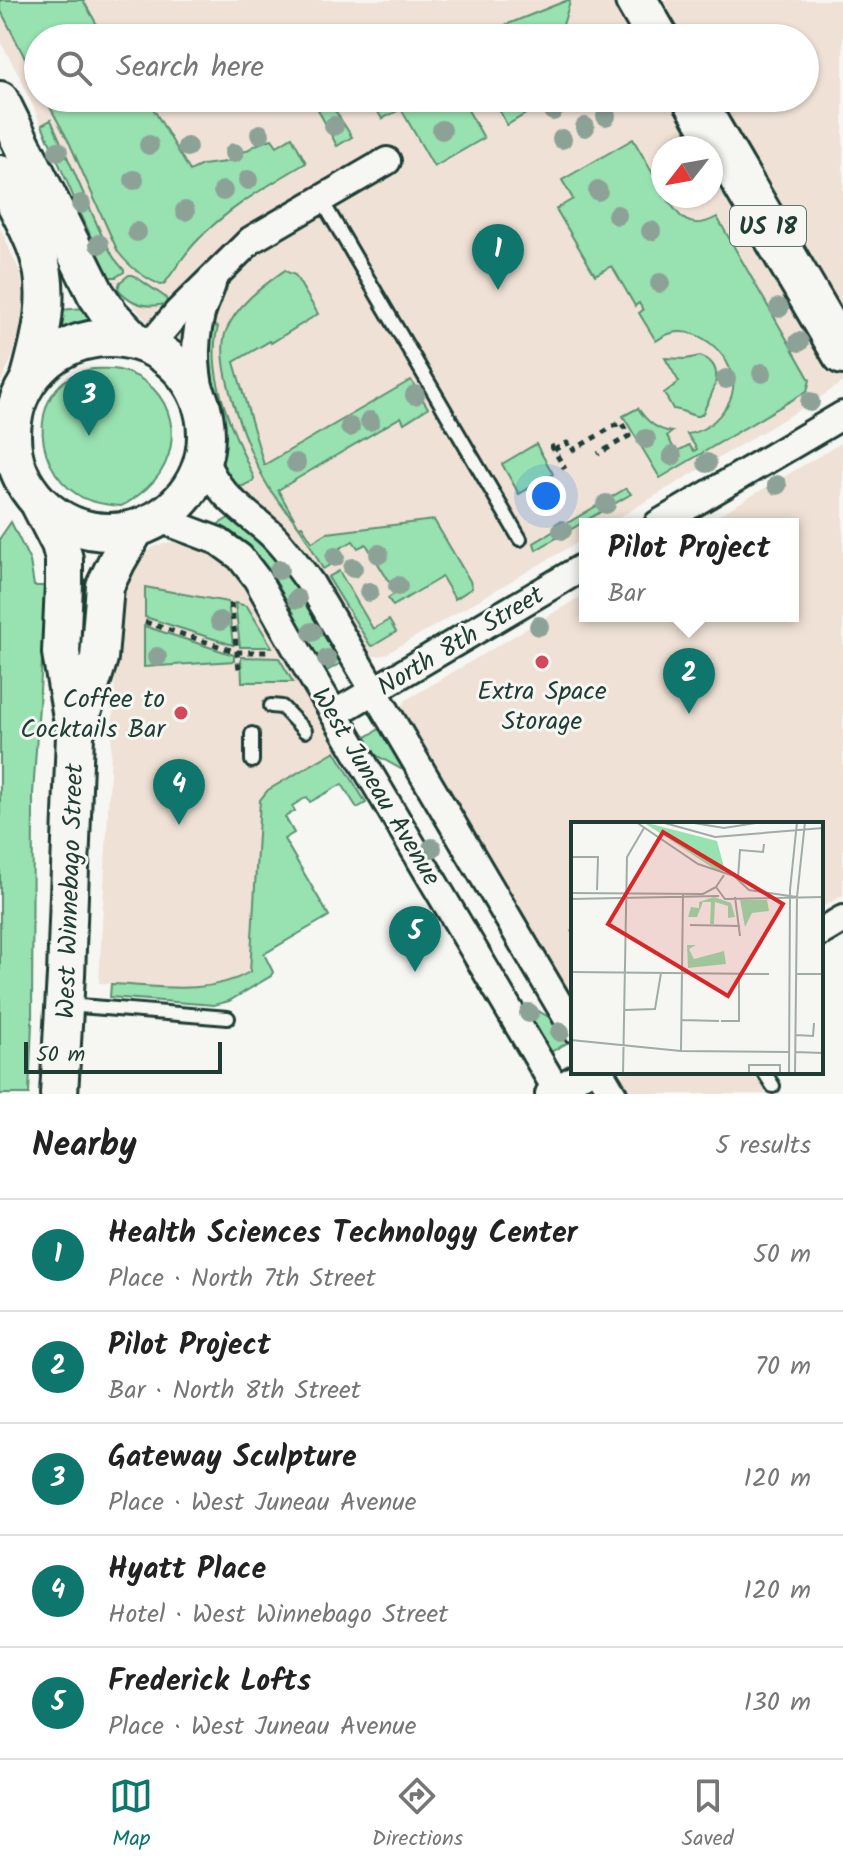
<!DOCTYPE html>
<html lang="en">
<head>
<meta charset="utf-8">
<style>
  :root { --surface:#fff; --page:#f6f6f6; --text:#222; --muted:#767676; --line:#e0e0e0; --accent:#0f766e }
  body { margin:0; font-family:Kalam,sans-serif; background:var(--page); color:var(--text) }
  .compass { position:absolute; left:651px; top:136px; width:72px; height:72px; border-radius:50%; background:var(--surface); box-shadow:0 2px 6px #0004; rotate:239deg }
  .scale { position:absolute; left:24px; bottom:20px; width:198px; box-sizing:border-box; padding-left:8px; border:4px solid #1f3d34; border-top:0; font-size:22px; line-height:28px; white-space:nowrap; color:#1f3d34; -webkit-text-stroke:6px #f6f6f2; paint-order:stroke }
  .you { position:absolute; left:546px; top:496px; width:28px; height:28px; margin:-20px; border:6px solid #fff; border-radius:50%; background:#1a73e8; box-shadow:0 0 0 12px #1a73e833 }
  .badge { display:grid; place-items:center; width:52px; height:52px; border-radius:50%; background:var(--accent); color:#fff; font-size:26px; font-weight:700 }
  .pin { position:absolute; translate:-50% -66px; filter:drop-shadow(0 2px 4px #0008) }
  .pin::after { content:''; position:absolute; top:42px; width:28px; height:24px; background:inherit; clip-path:polygon(0 0,100% 0,50% 100%) }
  .popup { position:absolute; left:579px; top:518px; width:220px; height:104px; box-sizing:border-box; display:grid; place-content:center; border-radius:0px; background:var(--surface); filter:drop-shadow(0 2px 6px #0005); font-size:26px; white-space:nowrap; color:var(--muted) }
  .popup b { font-size:30px; color:var(--text) }
  .popup::after { content:''; position:absolute; left:50%; top:100%; margin-left:-16px; border:16px solid transparent; border-top-color:var(--surface) }
  .list { margin:0; padding:0; list-style:none }
  h2 { display:flex; justify-content:space-between; align-items:center; height:104px; margin:0; padding:0 32px; font-size:34px }
  h2 small { font-size:26px; font-weight:400; color:var(--muted) }
  .list li { display:grid; grid-template-columns:52px 1fr auto; gap:24px; align-items:center; box-sizing:border-box; height:112px; padding:0 32px; border-top:2px solid var(--line) }
  .list b { display:block; font-size:30px; white-space:nowrap }
  .list p { margin:0; font-size:26px; white-space:nowrap; color:var(--muted) }
  .list em { font-size:26px; font-style:normal; color:var(--muted) }
  .icon { flex:none; width:44px; height:44px; fill:none; stroke:currentColor; stroke-width:2; stroke-linecap:round; stroke-linejoin:round }
  .map { position:relative; flex:none; width:843px; height:1094px; overflow:hidden }
  .search { position:absolute; background:var(--surface); box-shadow:0 2px 6px #0004; left:24px; right:24px; top:24px; height:88px; display:flex; align-items:center; gap:20px; box-sizing:border-box; padding:0 28px; border-radius:44px; color:var(--muted); font-size:30px }
  .sheet { height:664px; background:var(--surface) }
  nav { display:flex; justify-content:space-around; align-items:center; box-sizing:border-box; height:112px; border-top:2px solid var(--line); background:var(--surface); font-size:22px; color:var(--muted) }
  nav a { display:grid; justify-items:center; gap:4px }
  nav .on { color:var(--accent) }
  .map>svg:first-child { display:block }
</style>
</head>
<body>
<div class="map">
<svg width="843" height="1094" viewBox="0 0 843 1094">
  <rect width="100%" height="100%" fill="#f6f6f2"/>
  <filter id="ink" filterUnits="userSpaceOnUse"><feTurbulence type="fractalNoise" baseFrequency=".0125" numOctaves="2"/><feDisplacementMap in="SourceGraphic" scale="16" xChannelSelector="R" yChannelSelector="G"/><feConvolveMatrix kernelMatrix="1 2 1 2 8 2 1 2 1" color-interpolation-filters="sRGB"/></filter>
  <g filter="url(#ink)">
    <g fill="#efe1d5" fill-rule="evenodd">
      <path d="M 0,0 L 843,0 L 843,382 L 821,397 L 608,524 L 585,524 L 585,538 L 384,655 L 370,657 L 365,654 L 232,487 L 226,476 L 222,462 L 221,452 L 222,430 L 218,405 L 109,277 L 20,77 L 0,41 ZM 38,38 L 805,38 L 805,98 L 38,98 ZM 663,148 L 711,148 L 711,196 L 663,196 Z"/>
      <path d="M 0,228 L 20,272 L 24,296 L 25,312 L 22,336 L 0,384 Z"/>
      <path d="M 843,442 L 843,895 L 821,908 L 821,824 L 573,824 L 573,1007 L 401,715 L 403,704 L 406,700 L 585,594 L 585,616 L 793,616 L 793,524 L 704,524 Z"/>
      <path d="M 176,541 L 190,543 L 203,549 L 234,570 L 244,583 L 343,746 L 268,790 L 259,807 L 250,972 L 232,980 L 194,989 L 99,983 L 118,619 L 123,588 L 138,559 L 155,546 Z"/>
      <path d="M 623,1072 L 754,1072 L 767,1094 L 624,1094 L 620,1084 Z"/>
    </g>
    <g fill="#98e1b0" stroke="#5c8f72" stroke-width="2">
      <path d="M 0,0 L 83,0 L 100,30 L 96,33 L 99,38 L 38,38 L 38,74 L 32,72 L 0,9 Z"/>
      <path d="M 568,0 L 570,2 L 559,38 L 473,38 Z"/>
      <path d="M 52,98 L 147,98 L 190,171 L 202,165 L 226,162 L 258,144 L 272,139 L 277,146 L 292,137 L 306,163 C 267,186 226,209 195,243 C 184,255 175,269 165,283 L 161,285 C 144,278 129,266 118,252 L 69,142 L 50,107 Z"/>
      <path d="M 312,98 L 324,98 L 328,105 L 336,112 L 352,137 L 337,146 Z"/>
      <path d="M 370,98 L 461,98 L 484,138 L 434,167 L 401,109 L 382,119 Z"/>
      <path d="M 506,98 L 541,98 L 539,106 L 507,125 L 496,104 Z"/>
      <path d="M 51,120 L 103,238 L 114,258 L 124,270 L 124,272 L 116,277 L 109,277 L 105,269 L 42,125 Z"/>
      <path d="M 633,139 L 663,191 L 663,196 L 666,196 C 679,218 690,232 717,217 L 810,380 L 807,391 L 660,478 L 623,416 L 638,408 C 646,421 656,430 672,432 L 667,436 L 676,452 L 689,445 L 694,451 L 697,449 L 687,434 C 702,432 714,423 723,411 C 728,405 732,397 733,389 C 736,359 702,326 672,333 C 666,334 661,338 656,341 L 639,313 L 643,310 L 639,303 L 635,306 L 612,266 L 595,275 L 556,209 L 573,199 L 562,180 Z"/>
      <path d="M 285,270 L 287,272 L 295,275 L 318,314 L 271,343 L 270,341 L 234,362 L 264,465 L 411,380 L 428,408 L 404,423 L 401,417 L 278,490 L 299,527 L 302,526 L 312,542 L 327,533 L 434,520 L 470,581 L 472,588 L 455,599 L 442,577 L 393,606 L 388,598 L 396,593 L 366,544 L 358,548 L 353,541 L 337,550 L 342,558 L 323,569 C 315,555 308,539 299,527 C 289,513 278,502 269,488 C 250,457 213,365 226,331 C 237,304 263,286 285,270 Z"/>
      <path d="M 129,275 L 133,275 L 165,297 L 168,303 C 149,309 132,305 118,289 L 120,282 Z"/>
      <path d="M 85,308 L 97,323 L 95,327 L 60,338 L 57,335 L 60,310 Z"/>
      <path d="M 210,325 L 218,327 C 204,375 235,435 254,478 L 253,481 L 243,486 L 232,487 L 226,476 L 222,462 L 222,418 L 204,362 Z"/>
      <path d="M 700,356 C 726,365 715,389 706,406 C 704,410 704,415 698,416 C 693,417 681,409 673,409 L 664,393 L 679,382 L 665,358 L 686,359 Z"/>
      <path d="M 93,369 C 102,369 111,368 119,370 C 176,383 189,451 147,488 C 139,495 131,502 121,506 C 107,505 90,503 78,495 C 28,464 29,379 93,369 Z"/>
      <path d="M 536,444 L 553,474 L 519,494 L 502,464 Z"/>
      <path d="M 625,489 L 627,489 L 631,494 L 536,550 L 534,543 Z"/>
      <path d="M 232,516 L 286,564 L 343,661 L 341,663 L 325,672 L 320,671 L 264,565 L 243,542 L 217,525 Z"/>
      <path d="M 11,522 L 30,561 L 34,586 L 47,586 L 33,794 L 32,1023 L 29,1094 L 0,1094 L 0,538 Z"/>
      <path d="M 339,571 L 373,629 L 389,620 L 396,632 L 373,646 L 370,645 L 328,577 Z"/>
      <path d="M 145,587 L 228,602 L 233,645 L 145,617 Z"/>
      <path d="M 235,603 L 247,606 L 272,647 L 240,647 Z"/>
      <path d="M 144,626 L 234,655 L 234,661 L 144,667 Z"/>
      <path d="M 241,657 L 279,658 L 293,682 L 242,682 Z"/>
      <path d="M 381,728 L 408,764 L 401,769 L 367,750 L 363,739 Z"/>
      <path d="M 335,751 L 366,803 L 357,808 L 342,784 L 310,802 L 307,797 L 292,806 L 295,811 L 285,817 L 294,833 L 284,839 L 329,916 L 264,954 L 273,972 L 271,976 L 229,1001 L 214,1005 L 110,997 L 111,984 C 158,986 207,996 250,972 L 260,800 L 268,790 Z"/>
      <path d="M 526,1004 L 561,1024 L 569,1039 L 567,1043 L 549,1053 L 521,1011 Z"/>
    </g>
    <g fill="none" stroke-linecap="round" stroke-linejoin="round">
      <g stroke="#1f3d34" stroke-width="18">
        <g id="lane">
          <path d="M 321,199 L 520,539"/>
          <path d="M 0,412 L 18,400"/>
          <path d="M 0,465 L 17,473"/>
          <path d="M 271,706 L 282,707 L 305,731"/>
          <path d="M 252,761 L 252,734"/>
          <path d="M 67,1005 L 228,1018"/>
          <path d="M 764,1072 L 773,1086"/>
        </g>
      </g>
      <g stroke="#1f3d34" stroke-width="32">
        <g id="street">
          <path d="M 149,346 L 178,312 L 251,240 L 387,161"/>
          <path d="M 204,411 C 196,376 192,350 201,314 C 204,304 209,294 212,284"/>
          <path d="M 204,459 C 220,498 241,507 271,534 C 286,549 299,567 311,584 L 573,1028"/>
          <path d="M 160,519 L 218,541 L 240,557 L 257,579 L 310,673 L 559,1094"/>
          <path d="M 658,524 L 843,415"/>
          <path d="M 334,714 L 585,566"/>
          <path d="M 821,932 L 843,919"/>
          <path d="M 600,1072 L 613,1094"/>
          <path d="M 549,1094 L 586,1072"/>
        </g>
      </g>
      <g stroke="#1f3d34" stroke-width="42">
        <g id="secondary">
          <path d="M 0,100 L 96,294 L 111,316 L 134,340"/>
          <path d="M 0,174 C 13,200 29,226 38,253 C 52,294 41,337 30,377"/>
          <circle cx="109" cy="435" r="97"/>
          <path d="M 40,505 L 60,544 L 64,559 L 64,583 L 61,653 L 75,735 L 66,975 L 59,1094"/>
          <path d="M 77,729 L 99,658 L 105,586 L 117,561 L 135,530"/>
        </g>
      </g>
      <g stroke="#1f3d34" stroke-width="46">
        <g id="primary">
          <path d="M 636,0 L 658,38"/>
          <path d="M 693,98 L 843,354"/>
        </g>
      </g>
      <g stroke="#1f3d34" stroke-width="5" stroke-dasharray="6 6" stroke-linecap="butt">
        <path d="M 551,445 L 565,469"/>
        <path d="M 554,450 L 567,443 L 571,451 L 621,422 L 629,436 L 598,454"/>
        <path d="M 231,603 L 239,669"/>
        <path d="M 145,622 L 237,652 L 271,652"/>
        <path d="M 572,933 L 573,932"/>
      </g>
      <use href="#lane" stroke="#f6f6f2" stroke-width="12"/>
      <use href="#street" stroke="#f6f6f2" stroke-width="26"/>
      <use href="#secondary" stroke="#f6f6f2" stroke-width="36"/>
      <use href="#primary" stroke="#f6f6f2" stroke-width="40"/>
    </g>
    <g fill="#8da297">
      <circle cx="553" cy="111" r="10"/>
      <circle cx="606" cy="116" r="10"/>
      <circle cx="334" cy="126" r="10"/>
      <circle cx="585" cy="127" r="10"/>
      <circle cx="442" cy="130" r="10"/>
      <circle cx="260" cy="134" r="10"/>
      <circle cx="562" cy="139" r="10"/>
      <circle cx="149" cy="145" r="10"/>
      <circle cx="187" cy="147" r="10"/>
      <circle cx="58" cy="151" r="10"/>
      <circle cx="234" cy="153" r="10"/>
      <circle cx="134" cy="180" r="10"/>
      <circle cx="248" cy="180" r="10"/>
      <circle cx="223" cy="191" r="10"/>
      <circle cx="598" cy="191" r="10"/>
      <circle cx="81" cy="204" r="10"/>
      <circle cx="185" cy="211" r="10"/>
      <circle cx="617" cy="215" r="10"/>
      <circle cx="651" cy="231" r="10"/>
      <circle cx="137" cy="232" r="10"/>
      <circle cx="99" cy="244" r="10"/>
      <circle cx="660" cy="283" r="10"/>
      <circle cx="779" cy="308" r="10"/>
      <circle cx="799" cy="342" r="10"/>
      <circle cx="762" cy="373" r="10"/>
      <circle cx="726" cy="379" r="10"/>
      <circle cx="415" cy="395" r="10"/>
      <circle cx="810" cy="402" r="10"/>
      <circle cx="370" cy="421" r="10"/>
      <circle cx="350" cy="427" r="10"/>
      <circle cx="646" cy="439" r="10"/>
      <circle cx="672" cy="456" r="10"/>
      <circle cx="296" cy="463" r="10"/>
      <circle cx="707" cy="463" r="10"/>
      <circle cx="777" cy="485" r="10"/>
      <circle cx="606" cy="504" r="10"/>
      <circle cx="562" cy="530" r="10"/>
      <circle cx="379" cy="554" r="10"/>
      <circle cx="335" cy="557" r="10"/>
      <circle cx="353" cy="568" r="10"/>
      <circle cx="279" cy="570" r="10"/>
      <circle cx="398" cy="586" r="10"/>
      <circle cx="369" cy="592" r="10"/>
      <circle cx="297" cy="599" r="10"/>
      <circle cx="220" cy="621" r="10"/>
      <circle cx="539" cy="626" r="10"/>
      <circle cx="312" cy="632" r="10"/>
      <circle cx="157" cy="657" r="10"/>
      <circle cx="327" cy="659" r="10"/>
      <circle cx="432" cy="848" r="10"/>
      <circle cx="529" cy="1013" r="10"/>
      <circle cx="560" cy="1032" r="10"/>
    </g>
  </g>
  <g fill="#d1495b" stroke="#f6f6f2" stroke-width="3">
    <circle cx="542" cy="662" r="8"/>
    <circle cx="181" cy="713" r="8"/>
  </g>
  <g text-anchor="middle" stroke-width="6" stroke-linejoin="round" paint-order="stroke">
    <rect fill="#f6f6f2" stroke="#60746d" stroke-width="2" x="730" y="206" width="76" height="40" rx="6"/>
    <g font-size="24" font-weight="bold" fill="#1f3d34">
      <text x="768" y="234">US 18</text>
    </g>
    <g font-size="26" fill="#1f3d34" stroke="#f6f6f2">
      <text transform="translate(460 640) rotate(-31)" y="9">North 8th Street</text>
      <text transform="translate(377 786) rotate(59)" y="9">West Juneau Avenue</text>
      <text transform="translate(69 891) rotate(-88)" y="9">West Winnebago Street</text>
    </g>
    <g font-size="26" fill="#1f3d34" stroke="#f6f6f2">
      <text x="542" y="699">Extra Space<tspan x="542" dy="30">Storage</tspan></text>
      <text x="165" y="707" text-anchor="end">Coffee to<tspan x="165" dy="30">Cocktails Bar</tspan></text>
    </g>
  </g>
  <g transform="translate(571 822)">
    <rect width="252" height="252" fill="#f6f6f2"/>
    <path d="M 72,0 L 146,19 L 154,49 L 145,48 ZM 143,75 L 160,81 L 164,95 L 157,96 L 157,84 L 144,80 L 143,102 L 139,102 L 140,80 L 132,80 L 126,95 L 117,95 L 120,85 L 128,86 L 128,80 ZM 169,78 L 196,78 L 198,89 L 181,91 L 174,105 ZM 116,123 L 125,123 L 118,127 L 123,137 L 153,129 L 155,142 L 117,146 Z" fill="#98e1b0"/>
    <path fill="none" stroke="#a0aca6" stroke-width="2" d="M 65,0 L 127,42 L 163,54 L 178,68 L 226,75M 90,0 L 144,15 L 252,6M 117,0 L 153,6 L 191,0M 0,35 L 27,35 L 26,68M 153,53 L 145,65 L 154,77 L 252,75M 167,56 L 169,28 L 192,30 L 193,22M 0,71 L 132,72 L 145,65M 164,75 L 169,114M 0,77 L 148,74M 119,103 L 169,104M 0,150 L 198,152M 225,152 L 252,152M 54,188 L 84,187 L 90,151M 111,198 L 148,199M 150,199 L 168,199 L 168,151M 225,213 L 242,214 L 243,201M 0,218 L 110,229 L 218,230M 110,229 L 112,71M 224,230 L 252,231M 52,252 L 56,35 L 73,6M 178,252 L 178,243 L 209,243 L 209,252M 218,252 L 219,68 L 226,0M 224,252 L 226,75 L 234,0"/>
    <path fill="#d62828" fill-opacity="0.15" stroke="#d62828" stroke-width="4" d="M 92,10 L 212,82 L 157,174 L 37,102 Z"/>
    <rect width="252" height="252" fill="none" stroke="#1f3d34" stroke-width="4"/>
  </g>
</svg>
<svg class="compass" viewBox="-18 -18 36 36"><path d="M0-13l5 13h-10z" fill="#e53935"/><path d="M0 13l5-13h-10z" fill="#767676"/></svg>
<div class="scale">50 m</div>
<div class="you"></div>
<div class="pin badge" style="left:498px;top:290px">1</div>
<div class="pin badge" style="left:689px;top:714px">2</div>
<div class="popup"><b>Pilot Project</b>Bar</div>
<div class="pin badge" style="left:89px;top:436px">3</div>
<div class="pin badge" style="left:179px;top:825px">4</div>
<div class="pin badge" style="left:415px;top:972px">5</div>
<div class="search"><svg class="icon" aria-label="search" viewBox="0 0 24 24"><circle cx="10" cy="10" r="6"/><path d="M15 15l6 6"/></svg>Search here</div>
</div>
<section class="sheet">
<h2>Nearby<small>5 results</small></h2>
<ul class="list">
<li><span class="badge">1</span><div><b>Health Sciences Technology Center</b><p>Place · North 7th Street</p></div><em>50 m</em></li>
<li><span class="badge">2</span><div><b>Pilot Project</b><p>Bar · North 8th Street</p></div><em>70 m</em></li>
<li><span class="badge">3</span><div><b>Gateway Sculpture</b><p>Place · West Juneau Avenue</p></div><em>120 m</em></li>
<li><span class="badge">4</span><div><b>Hyatt Place</b><p>Hotel · West Winnebago Street</p></div><em>120 m</em></li>
<li><span class="badge">5</span><div><b>Frederick Lofts</b><p>Place · West Juneau Avenue</p></div><em>130 m</em></li>
</ul>
</section>
<nav>
<a class="on"><svg class="icon" aria-label="map" viewBox="0 0 24 24"><path d="M3 6l6-2 6 2 6-2v14l-6 2-6-2-6 2zM9 4v14M15 6v14"/></svg>Map</a>
<a><svg class="icon" aria-label="directions" viewBox="0 0 24 24"><path d="M12 3l9 9-9 9-9-9zM9 14v-3h6M13 9l2 2-2 2"/></svg>Directions</a>
<a><svg class="icon" aria-label="saved" viewBox="0 0 24 24"><path d="M7 4h10v16l-5-4-5 4z"/></svg>Saved</a>
</nav>
</body>
</html>
